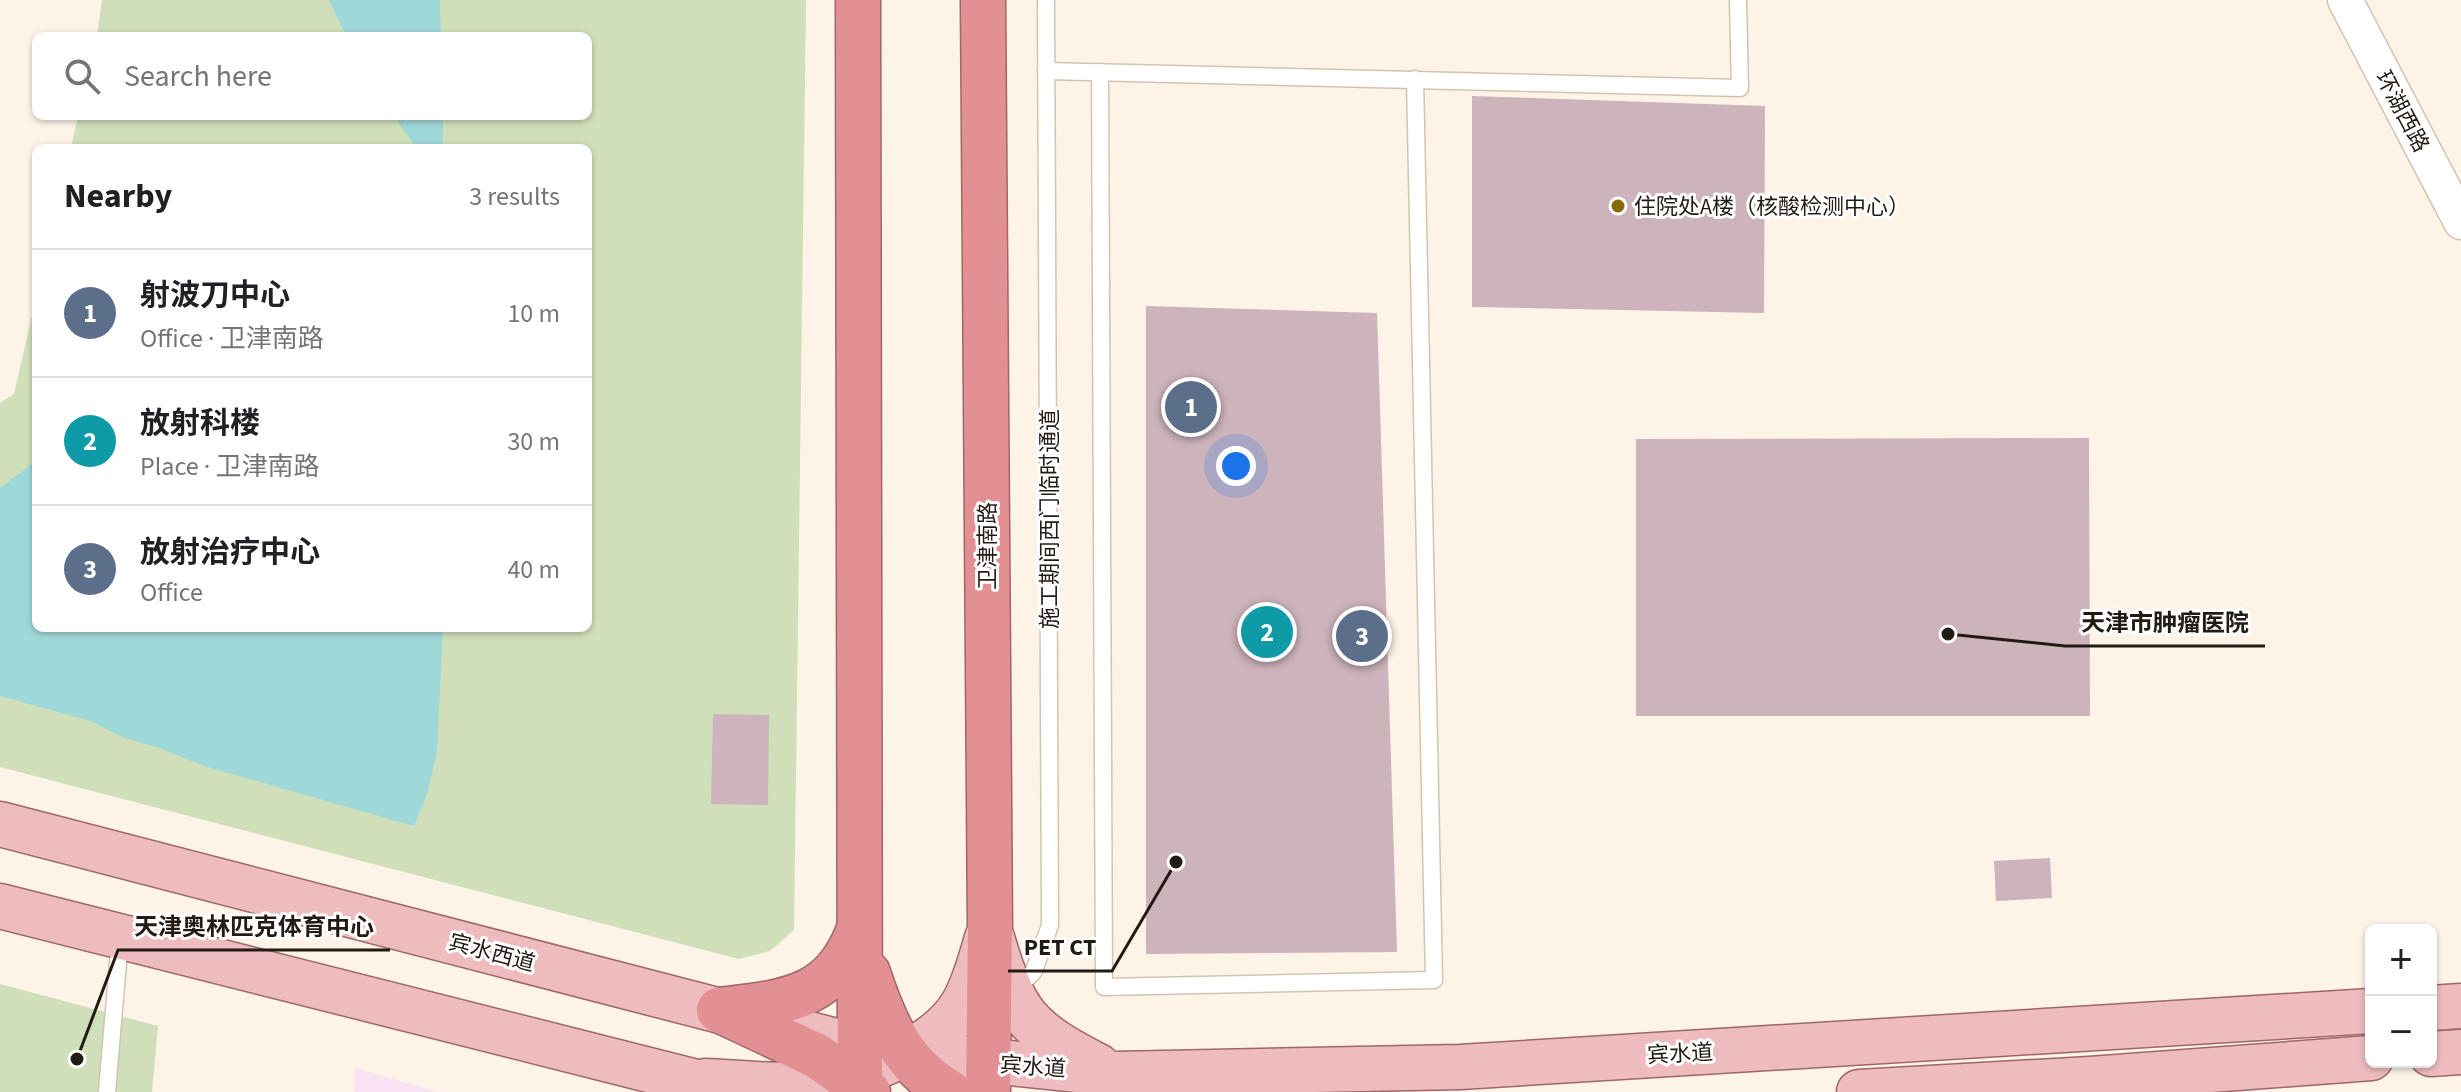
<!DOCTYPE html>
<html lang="en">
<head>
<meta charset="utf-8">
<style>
  :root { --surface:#fff; --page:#f2f2f2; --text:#202124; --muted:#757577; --line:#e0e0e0; --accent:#1a73e8 }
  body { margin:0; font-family:"Source Sans 3","Noto Sans SC",sans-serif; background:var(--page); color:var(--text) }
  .controls { position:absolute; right:24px; bottom:24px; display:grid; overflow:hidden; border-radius:12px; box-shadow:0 2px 6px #0004 }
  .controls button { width:72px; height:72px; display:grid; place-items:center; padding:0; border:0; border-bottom:2px solid var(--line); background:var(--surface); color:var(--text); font:40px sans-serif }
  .you { position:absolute; left:1236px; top:466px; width:28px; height:28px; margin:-20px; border:6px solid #fff; border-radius:50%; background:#1a73e8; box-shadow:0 0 0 12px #1a73e833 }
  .badge { display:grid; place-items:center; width:52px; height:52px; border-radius:50%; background:var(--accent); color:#fff; font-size:26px; font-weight:700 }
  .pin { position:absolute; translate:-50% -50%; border:4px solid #fff; box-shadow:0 2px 8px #0006 }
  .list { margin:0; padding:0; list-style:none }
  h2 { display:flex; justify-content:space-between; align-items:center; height:104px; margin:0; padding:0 32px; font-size:34px }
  h2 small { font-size:26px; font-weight:400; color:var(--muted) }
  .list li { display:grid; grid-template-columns:52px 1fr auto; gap:24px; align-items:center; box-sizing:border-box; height:128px; padding:0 32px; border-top:2px solid var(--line) }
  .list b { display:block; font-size:30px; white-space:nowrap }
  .list p { margin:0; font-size:26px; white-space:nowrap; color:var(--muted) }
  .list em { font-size:26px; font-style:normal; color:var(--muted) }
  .icon { flex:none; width:44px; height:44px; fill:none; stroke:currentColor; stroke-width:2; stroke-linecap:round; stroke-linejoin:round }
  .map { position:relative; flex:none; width:2461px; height:1092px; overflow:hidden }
  .search { position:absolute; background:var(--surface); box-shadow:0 2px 6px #0004; left:32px; top:32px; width:560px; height:88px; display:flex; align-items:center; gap:20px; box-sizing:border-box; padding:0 28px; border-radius:12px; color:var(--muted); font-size:30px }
  .panel { position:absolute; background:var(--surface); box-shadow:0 2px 6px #0004; left:32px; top:144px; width:560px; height:488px; border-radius:12px }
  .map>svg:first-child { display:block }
</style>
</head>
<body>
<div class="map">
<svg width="2461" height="1092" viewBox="0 0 2461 1092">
  <rect width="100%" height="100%" fill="#fdf3e7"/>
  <path fill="#f9e3f2" d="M 355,1068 L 439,1092 L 354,1092 Z"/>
  <g fill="#cfdfb9">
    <path d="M 102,0 L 806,0 L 794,930 L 770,951 L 739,959 L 0,767 L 0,403 L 14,394 L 36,298 L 36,628 L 588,628 L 588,148 L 71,148 L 78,116 L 588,116 L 588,36 L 97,36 Z"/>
    <path d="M 0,984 L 158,1026 L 152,1092 L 0,1092 Z"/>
  </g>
  <g fill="#9fd8d8">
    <path d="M 329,0 L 440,0 L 441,36 L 346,36 Z"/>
    <path d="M 394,116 L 443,116 L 443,148 L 416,148 Z"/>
    <path d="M 36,461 L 36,628 L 443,628 L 437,752 L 427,794 L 414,826 L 204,766 L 162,749 L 122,737 L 91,721 L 0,696 L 0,488 Z"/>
  </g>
  <g fill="#cdb3bc">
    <path d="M 1472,96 L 1765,106 L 1764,313 L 1472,307 Z"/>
    <path d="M 1146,306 L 1377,313 L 1397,952 L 1146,954 Z"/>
    <path d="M 2089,438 L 2090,716 L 1636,716 L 1636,439 Z"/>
    <path d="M 713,714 L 769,715 L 768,805 L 711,804 Z"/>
    <path d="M 2050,858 L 2052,898 L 1996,901 L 1994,861 Z"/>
  </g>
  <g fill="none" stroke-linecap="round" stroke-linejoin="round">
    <g stroke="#d3c4b1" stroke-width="19">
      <g id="lane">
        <path d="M 1046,71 L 1740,88 L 1738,0"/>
        <path d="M 1100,72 L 1104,987 L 1434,980 L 1415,79"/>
        <path d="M 1016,990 L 1034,971 L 1050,925 L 1046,0"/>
        <path d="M 107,1092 L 120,939"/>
      </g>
    </g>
    <g stroke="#d3c4b1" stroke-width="37">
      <path id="street" d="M 2345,0 L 2461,222"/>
    </g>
    <g stroke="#9f6767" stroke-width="47">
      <g id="primary">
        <path d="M 0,824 L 859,1047 L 1115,1074 L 1460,1067 L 2371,1011"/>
        <path d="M 0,906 L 736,1092"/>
        <path d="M 992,938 C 1015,1015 1026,1029 1098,1066"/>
        <path d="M 2431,1008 L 2461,1006"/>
        <path d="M 2431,1054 L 2461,1052"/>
        <path d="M 706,1081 C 745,1083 785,1088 823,1082 C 869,1074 941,1045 964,1002 C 975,982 981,959 987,938"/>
        <path d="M 1859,1092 L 2090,1079 L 2371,1058"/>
      </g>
    </g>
    <g stroke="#9f6767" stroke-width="47">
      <g id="highway">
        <path d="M 858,0 L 860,1092"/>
        <path d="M 983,0 L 990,929 L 988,1092"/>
        <path d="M 868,973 C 884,1022 902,1065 949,1092"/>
        <path d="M 719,1010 C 785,1002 833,1000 859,929"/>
        <path d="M 719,1010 L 817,1056 L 868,1092"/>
      </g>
    </g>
    <use href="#lane" stroke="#fff" stroke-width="16"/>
    <use href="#street" stroke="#fff" stroke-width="34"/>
    <use href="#primary" stroke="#eebcbf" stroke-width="44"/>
    <use href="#highway" stroke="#e39094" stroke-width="44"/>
  </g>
  <circle fill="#886a07" stroke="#fff" stroke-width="3" cx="1618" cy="206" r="8"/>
  <g text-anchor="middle" stroke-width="6" stroke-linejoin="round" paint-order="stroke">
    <g font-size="22" fill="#211b14" stroke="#fff">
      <text transform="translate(2403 111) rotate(62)" y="8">环湖西路</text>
      <text transform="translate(1049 519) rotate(-90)" y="8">施工期间西门临时通道</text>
      <text transform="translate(987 546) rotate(-90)" y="8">卫津南路</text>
      <text transform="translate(492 952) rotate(15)" y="8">宾水西道</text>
      <text transform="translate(1680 1053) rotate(-3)" y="8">宾水道</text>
      <text transform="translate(1033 1066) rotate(4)" y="8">宾水道</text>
    </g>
    <g font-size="22" fill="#211b14" stroke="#fff" text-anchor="start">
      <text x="1634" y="214">住院处A楼（核酸检测中心）</text>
    </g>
  </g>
  <path fill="none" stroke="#211b14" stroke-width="3" d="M1948 634L2065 646H2265M77 1059L118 950H390M1176 862L1112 971H1008"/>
  <g fill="#211b14" stroke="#fff" stroke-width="3">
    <circle cx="1948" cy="634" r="8"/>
    <circle cx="77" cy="1059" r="8"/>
    <circle cx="1176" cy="862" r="8"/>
  </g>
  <g font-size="24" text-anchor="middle" font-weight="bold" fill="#211b14" stroke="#fff" stroke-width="6" stroke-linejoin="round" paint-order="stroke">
    <text x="2165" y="631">天津市肿瘤医院</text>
    <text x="254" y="935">天津奥林匹克体育中心</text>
    <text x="1060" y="955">PET CT</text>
  </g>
</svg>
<div class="controls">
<button>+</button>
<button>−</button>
</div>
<div class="you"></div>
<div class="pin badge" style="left:1191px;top:407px;background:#5c6f8a">1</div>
<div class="pin badge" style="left:1267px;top:632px;background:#0f9aa8">2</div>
<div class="pin badge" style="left:1362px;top:636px;background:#5c6f8a">3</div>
<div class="search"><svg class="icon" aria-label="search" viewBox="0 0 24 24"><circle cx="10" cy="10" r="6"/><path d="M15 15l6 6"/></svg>Search here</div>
<section class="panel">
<h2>Nearby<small>3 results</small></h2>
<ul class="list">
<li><span class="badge" style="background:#5c6f8a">1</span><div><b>射波刀中心</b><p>Office · 卫津南路</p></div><em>10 m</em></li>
<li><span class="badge" style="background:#0f9aa8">2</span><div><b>放射科楼</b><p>Place · 卫津南路</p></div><em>30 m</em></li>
<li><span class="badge" style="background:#5c6f8a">3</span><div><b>放射治疗中心</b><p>Office</p></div><em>40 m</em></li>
</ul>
</section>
</div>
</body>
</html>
